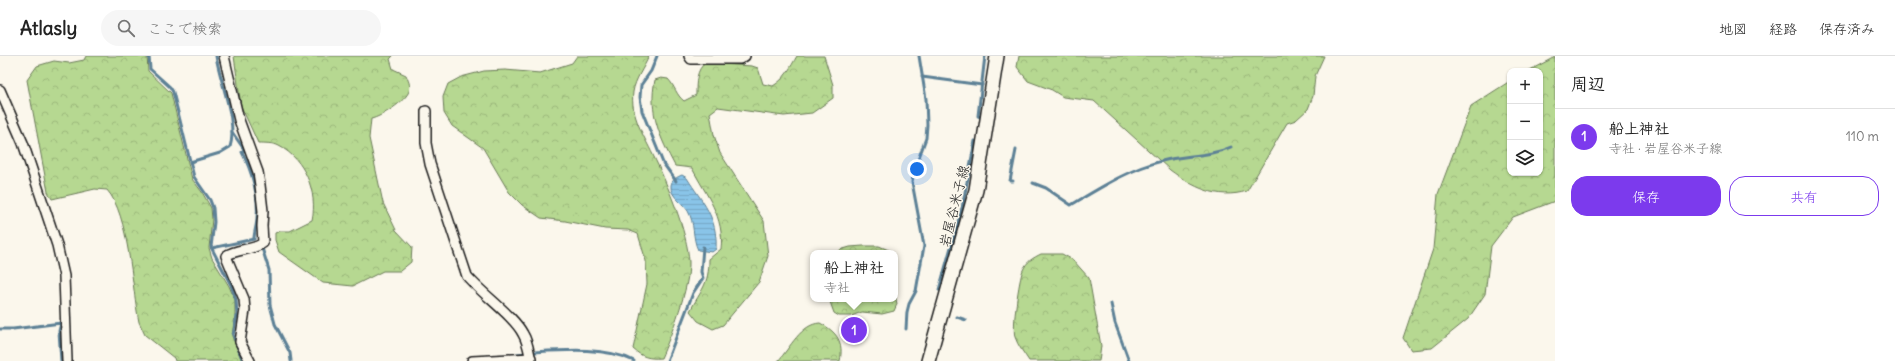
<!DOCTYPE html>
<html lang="ja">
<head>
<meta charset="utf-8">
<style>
  :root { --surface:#fff; --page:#f6f6f6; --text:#222; --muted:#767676; --line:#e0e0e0; --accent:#7c3aed }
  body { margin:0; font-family:Delius,"Klee One",sans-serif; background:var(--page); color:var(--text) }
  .controls { position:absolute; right:12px; top:12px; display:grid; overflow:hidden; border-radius:8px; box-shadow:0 1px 3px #0004 }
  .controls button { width:36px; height:36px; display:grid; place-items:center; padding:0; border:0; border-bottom:1px solid var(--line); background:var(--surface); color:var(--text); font:20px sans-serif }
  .you { position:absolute; left:917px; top:113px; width:14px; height:14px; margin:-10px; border:3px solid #fff; border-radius:50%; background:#1a73e8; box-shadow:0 0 0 6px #1a73e833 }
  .badge { display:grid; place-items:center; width:26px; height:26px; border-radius:50%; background:var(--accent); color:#fff; font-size:13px; font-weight:700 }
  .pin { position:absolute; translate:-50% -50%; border:2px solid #fff; box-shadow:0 1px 4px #0006 }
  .popup { position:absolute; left:810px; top:194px; width:88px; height:52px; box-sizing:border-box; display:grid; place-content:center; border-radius:8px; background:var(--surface); filter:drop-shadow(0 1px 3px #0005); font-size:13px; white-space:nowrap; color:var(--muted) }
  .popup b { font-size:15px; color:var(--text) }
  .popup::after { content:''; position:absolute; left:50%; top:100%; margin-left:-8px; border:8px solid transparent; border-top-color:var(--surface) }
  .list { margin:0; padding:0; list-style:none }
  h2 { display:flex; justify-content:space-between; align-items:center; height:52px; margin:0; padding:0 16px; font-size:17px }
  h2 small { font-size:13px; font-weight:400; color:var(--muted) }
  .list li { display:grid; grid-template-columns:26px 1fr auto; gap:12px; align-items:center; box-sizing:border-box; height:56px; padding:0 16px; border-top:1px solid var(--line) }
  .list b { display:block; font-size:15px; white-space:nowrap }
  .list p { margin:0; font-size:13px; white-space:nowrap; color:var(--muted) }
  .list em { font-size:13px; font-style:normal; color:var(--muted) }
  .actions { display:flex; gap:8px; padding:12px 16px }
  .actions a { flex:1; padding:9px 0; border:1px solid var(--accent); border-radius:16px; text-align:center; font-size:14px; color:var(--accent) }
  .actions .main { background:var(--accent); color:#fff }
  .icon { flex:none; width:22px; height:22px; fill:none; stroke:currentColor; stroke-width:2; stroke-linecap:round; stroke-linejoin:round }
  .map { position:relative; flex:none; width:1555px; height:305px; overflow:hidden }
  header { display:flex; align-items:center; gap:24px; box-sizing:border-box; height:56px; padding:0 20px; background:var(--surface); border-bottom:1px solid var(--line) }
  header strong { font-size:19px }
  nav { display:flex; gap:22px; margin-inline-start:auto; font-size:14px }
  .search { width:280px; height:36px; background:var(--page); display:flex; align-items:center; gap:10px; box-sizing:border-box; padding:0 14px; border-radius:22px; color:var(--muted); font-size:15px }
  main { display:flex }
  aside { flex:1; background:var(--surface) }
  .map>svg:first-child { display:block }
</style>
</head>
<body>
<header>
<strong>Atlasly</strong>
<div class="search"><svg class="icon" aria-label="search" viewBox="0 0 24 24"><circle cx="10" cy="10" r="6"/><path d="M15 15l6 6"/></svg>ここで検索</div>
<nav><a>地図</a><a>経路</a><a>保存済み</a></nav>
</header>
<main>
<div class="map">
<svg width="1555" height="305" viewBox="0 0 1555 305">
  <defs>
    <pattern id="forest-crowns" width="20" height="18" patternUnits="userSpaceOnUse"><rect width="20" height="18" fill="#b6d891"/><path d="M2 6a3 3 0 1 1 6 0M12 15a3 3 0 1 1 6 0" fill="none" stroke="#9cb97c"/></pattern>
    <pattern id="water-rules" width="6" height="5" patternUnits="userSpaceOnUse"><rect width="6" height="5" fill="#89c4e8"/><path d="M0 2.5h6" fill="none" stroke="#76a8c6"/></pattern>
  </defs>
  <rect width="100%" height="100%" fill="#fbf7ec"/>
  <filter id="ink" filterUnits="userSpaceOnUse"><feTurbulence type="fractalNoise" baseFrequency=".025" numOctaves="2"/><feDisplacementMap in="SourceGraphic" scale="8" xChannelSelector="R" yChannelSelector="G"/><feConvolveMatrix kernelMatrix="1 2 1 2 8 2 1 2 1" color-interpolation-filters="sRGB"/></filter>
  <g filter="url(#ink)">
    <g fill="url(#forest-crowns)" stroke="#697a56">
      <path d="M 86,0 L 147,0 L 148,15 L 171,37 L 192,123 L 202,136 L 211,152 L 212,163 L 209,192 L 212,202 L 229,230 L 235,244 L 235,259 L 232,280 L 242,305 L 175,305 L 174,302 L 145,279 L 139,266 C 132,233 129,158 107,134 L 95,133 L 52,143 L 48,136 L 27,24 L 37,10 L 54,5 L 69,7 L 84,4 Z"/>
      <path d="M 234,0 L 393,0 L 390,3 L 393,13 L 406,19 C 408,24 411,29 409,35 C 406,45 381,61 371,63 L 369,82 L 383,147 L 396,174 L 412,191 L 411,206 L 400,215 L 383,215 L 353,230 L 323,227 L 279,196 L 275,184 L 275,177 L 280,175 L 290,175 L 312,164 C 318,137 305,103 279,90 C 274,87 264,87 258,87 L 241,50 Z"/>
      <path d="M 577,0 L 649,0 C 644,12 635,23 633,36 C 630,59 644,80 653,99 C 666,125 688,177 689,206 C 690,230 671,280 661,302 C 649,303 642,301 633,293 L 647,228 L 646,205 L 638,178 L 628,174 L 605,173 L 565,165 L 541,162 L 522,149 L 509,136 L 483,92 L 452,70 L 444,57 L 443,41 L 448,28 L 461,21 L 484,15 L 505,14 L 540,17 L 572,7 Z"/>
      <path d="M 797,0 L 824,0 L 833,29 L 833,42 L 812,57 L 784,60 L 718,51 L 710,57 L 714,79 L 720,97 L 764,165 L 768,200 L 759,226 L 723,269 L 713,273 L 698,265 L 690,255 C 701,234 709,229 709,203 L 721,193 C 725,161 706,139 692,112 L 675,110 C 660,82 648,56 655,24 L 661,22 L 668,23 C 675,30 676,39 684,45 L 696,39 C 696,28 696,12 706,7 L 752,10 L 758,12 L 763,28 L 773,30 C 785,23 790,12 797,0 Z"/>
      <path d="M 1019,0 L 1324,0 L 1315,20 L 1313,40 L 1308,53 L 1296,64 L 1287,67 L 1247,135 C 1217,144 1193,131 1170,114 L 1094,45 L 1063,41 L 1052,34 L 1028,25 L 1017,11 Z"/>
      <path d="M 1555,1 L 1555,145 L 1513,161 L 1491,190 L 1485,238 L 1468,263 L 1432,292 L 1411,294 L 1403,282 L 1433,193 L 1438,138 L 1471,50 L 1510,25 L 1510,117 L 1540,117 L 1540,15 L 1528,15 Z"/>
      <path d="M 863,190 L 879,190 L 891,195 L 891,197 L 839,197 L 840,194 L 850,191 Z"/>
      <path d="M 1041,198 L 1062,198 L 1073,204 L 1089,222 L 1101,290 L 1099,305 L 1029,305 C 1024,297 1018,290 1015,281 C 1012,272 1019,223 1023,214 C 1027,205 1033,202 1041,198 Z"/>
      <path d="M 895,238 L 897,248 L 894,255 L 882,258 L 862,256 L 851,260 L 839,260 L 834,257 L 829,243 L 895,243 Z"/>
      <path d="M 820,267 C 837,276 844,286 840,305 L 778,305 C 790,292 801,268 820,267 Z"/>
    </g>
    <path fill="url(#water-rules)" stroke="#5d8196" d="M 682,119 L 687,122 C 702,146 718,161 716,193 L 712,196 L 698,194 C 692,182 695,167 688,155 C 683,147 670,140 671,130 C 671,124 677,121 682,119 Z"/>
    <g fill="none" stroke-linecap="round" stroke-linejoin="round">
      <g stroke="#5d8196" stroke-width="3">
        <path d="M 149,0 L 150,13 L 170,31 L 173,36 L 194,121 L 210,144 L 213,152 L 214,166 L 211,191 L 231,229 L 236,244 L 237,259 L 233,279 L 243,305"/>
        <path d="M 657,0 L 651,15 L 641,29 L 640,41 L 642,55 L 663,107 L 676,125"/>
        <path d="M 922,21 L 982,29"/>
        <path d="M 981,64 L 981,61 L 978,60 L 985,0"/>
        <path d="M 232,76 L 248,99"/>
        <path d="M 190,106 L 220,97 L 230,91 C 238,66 220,26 216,0"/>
        <path d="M 1013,125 L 1010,125 L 1016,94"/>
        <path d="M 1033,127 L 1046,132 L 1071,149 C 1100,132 1129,113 1162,105 C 1184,99 1209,101 1231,91"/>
        <path d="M 261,189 L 269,214 L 270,249 L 275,268 L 290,297 L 291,305"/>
        <path d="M 212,192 L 254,183 C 254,176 257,169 257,162 C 259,140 252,115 242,96 L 244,93"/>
        <path d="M 939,234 L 962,152 L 975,85"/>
        <path d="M 1111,248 L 1115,267 L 1129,305"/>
        <path d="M 957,261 L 966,264"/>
        <path d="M 0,273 L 13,273 L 61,267 L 59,275 L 61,305"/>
        <path d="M 906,273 L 907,256 L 909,248 L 916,235 L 924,190 L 912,126 L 914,115 L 926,82 L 927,69 L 926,43 L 919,0"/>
        <path d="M 535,296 C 566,294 606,291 634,305"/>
        <path d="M 517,298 L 527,297"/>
        <path d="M 667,305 L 693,237 L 703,222 L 701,216 L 703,191"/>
      </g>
      <g stroke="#1c1c1c" stroke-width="12">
        <g id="minor">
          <path d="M 224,0 L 239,64 L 258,116 L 260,129 L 263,155 L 262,170 L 263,187 C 252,195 237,192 226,200 L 244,243 L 245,254 L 240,286 L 250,305"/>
          <path d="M 689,0 L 691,3 L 740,3 L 745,0"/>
          <path d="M 0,34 L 23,87 L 57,189 L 64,220 L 67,305"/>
          <path d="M 426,55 L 426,87 L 430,108 L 467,220 C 482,238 514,260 523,278 C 528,286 529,296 531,305"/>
          <path d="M 472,305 L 531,302"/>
        </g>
      </g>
      <g stroke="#1c1c1c" stroke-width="16">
        <path id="secondary" d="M 928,305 L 976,134 L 997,0"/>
      </g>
      <use href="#minor" stroke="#fbf7ec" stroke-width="9"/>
      <use href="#secondary" stroke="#fbf7ec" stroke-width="13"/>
    </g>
  </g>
  <g text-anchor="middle" stroke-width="3" stroke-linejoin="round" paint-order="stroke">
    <g font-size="14" fill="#1c1c1c" stroke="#fbf7ec">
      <text transform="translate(954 150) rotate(-76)" y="5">岩屋谷米子線</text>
    </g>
  </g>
</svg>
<div class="controls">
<button>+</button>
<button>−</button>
<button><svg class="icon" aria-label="layers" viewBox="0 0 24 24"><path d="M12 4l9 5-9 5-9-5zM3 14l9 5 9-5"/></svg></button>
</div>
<div class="you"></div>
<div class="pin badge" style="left:854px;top:274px">1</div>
<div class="popup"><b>船上神社</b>寺社</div>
</div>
<aside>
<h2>周辺<small></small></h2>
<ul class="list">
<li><span class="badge">1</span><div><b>船上神社</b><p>寺社 · 岩屋谷米子線</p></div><em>110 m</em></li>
</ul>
<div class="actions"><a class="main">保存</a><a>共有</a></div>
</aside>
</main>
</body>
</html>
